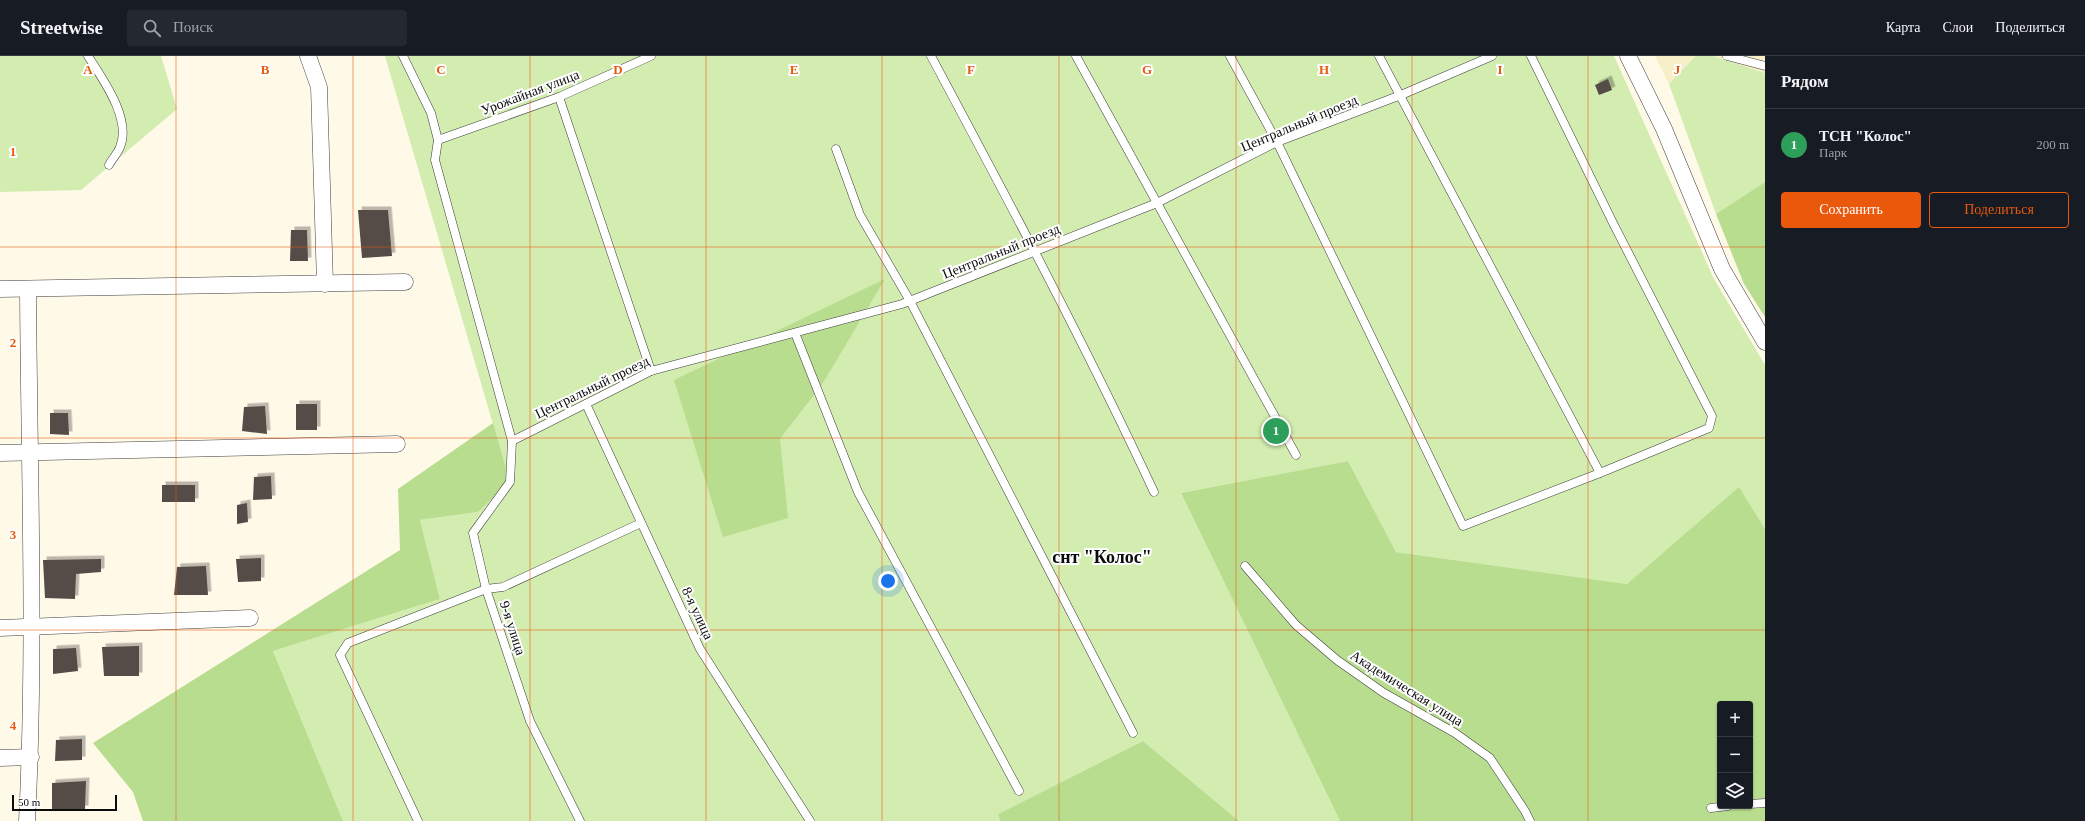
<!DOCTYPE html>
<html lang="ru">
<head>
<meta charset="utf-8">
<style>
  :root { --surface:#171b24; --page:#242831; --text:#f1f3f6; --muted:#9ea1a6; --line:#363941; --accent:#ea580c }
  body { margin:0; font-family:Georgia,serif; background:var(--page); color:var(--text) }
  .controls { position:absolute; right:12px; bottom:12px; display:grid; overflow:hidden; border-radius:4px; box-shadow:0 1px 3px #0004 }
  .controls button { width:36px; height:36px; display:grid; place-items:center; padding:0; border:0; border-bottom:1px solid var(--line); background:var(--surface); color:var(--text); font:20px sans-serif }
  .scale { position:absolute; left:12px; bottom:10px; width:105px; box-sizing:border-box; padding-left:4px; border:2px solid #0b0b0b; border-top:0; font-size:11px; line-height:14px; white-space:nowrap; color:#0b0b0b; -webkit-text-stroke:3px #fff; paint-order:stroke }
  .you { position:absolute; left:888px; top:525px; width:14px; height:14px; margin:-10px; border:3px solid #fff; border-radius:50%; background:#1a73e8; box-shadow:0 0 0 6px #1a73e833 }
  .badge { display:grid; place-items:center; width:26px; height:26px; border-radius:50%; background:var(--accent); color:#fff; font-size:13px; font-weight:700 }
  .pin { position:absolute; translate:-50% -50%; border:2px solid #fff; box-shadow:0 1px 4px #0006 }
  .list { margin:0; padding:0; list-style:none }
  h2 { display:flex; justify-content:space-between; align-items:center; height:52px; margin:0; padding:0 16px; font-size:17px }
  h2 small { font-size:13px; font-weight:400; color:var(--muted) }
  .list li { display:grid; grid-template-columns:26px 1fr auto; gap:12px; align-items:center; box-sizing:border-box; height:72px; padding:0 16px; border-top:1px solid var(--line) }
  .list b { display:block; font-size:15px; white-space:nowrap }
  .list p { margin:0; font-size:13px; white-space:nowrap; color:var(--muted) }
  .list em { font-size:13px; font-style:normal; color:var(--muted) }
  .actions { display:flex; gap:8px; padding:12px 16px }
  .actions a { flex:1; padding:9px 0; border:1px solid var(--accent); border-radius:4px; text-align:center; font-size:14px; color:var(--accent) }
  .actions .main { background:var(--accent); color:#fff }
  .icon { flex:none; width:22px; height:22px; fill:none; stroke:currentColor; stroke-width:2; stroke-linecap:round; stroke-linejoin:round }
  .map { position:relative; flex:none; width:1765px; height:765px; overflow:hidden }
  header { display:flex; align-items:center; gap:24px; box-sizing:border-box; height:56px; padding:0 20px; background:var(--surface); border-bottom:1px solid var(--line) }
  header strong { font-size:19px }
  nav { display:flex; gap:22px; margin-inline-start:auto; font-size:14px }
  .search { width:280px; height:36px; background:var(--page); display:flex; align-items:center; gap:10px; box-sizing:border-box; padding:0 14px; border-radius:4px; color:var(--muted); font-size:15px }
  main { display:flex }
  aside { flex:1; background:var(--surface) }
  .map>svg:first-child { display:block }
</style>
</head>
<body>
<header>
<strong>Streetwise</strong>
<div class="search"><svg class="icon" aria-label="search" viewBox="0 0 24 24"><circle cx="10" cy="10" r="6"/><path d="M15 15l6 6"/></svg>Поиск</div>
<nav><a>Карта</a><a>Слои</a><a>Поделиться</a></nav>
</header>
<main>
<div class="map">
<svg width="1765" height="765" viewBox="0 0 1765 765">
  <defs>
    <filter id="shadow"><feDropShadow dx="3.5" dy="-3.5" stdDeviation="0" flood-color="#0004"/></filter>
  </defs>
  <rect width="100%" height="100%" fill="#fff9e8"/>
  <g fill="#f7efc7">
    <path d="M 1655,0 L 1696,0 L 1669,28 Z"/>
    <path d="M 1713,0 L 1765,0 L 1765,17 Z"/>
  </g>
  <g fill="#d3ecb0" fill-rule="evenodd">
    <path d="M 0,0 L 161,0 L 177,53 L 81,134 L 0,136 Z"/>
    <path d="M 385,0 L 1614,0 L 1714,223 L 1765,309 L 1765,473 L 1739,432 L 1627,528 L 1396,496 L 1348,405 L 1181,437 L 1340,765 L 1239,765 L 1143,685 L 998,758 L 1000,765 L 343,765 L 273,595 L 440,543 L 420,464 L 478,456 L 510,426 ZM 884,224 L 822,329 L 780,383 Z"/>
    <path d="M 1696,0 L 1713,0 L 1765,17 L 1765,126 L 1716,158 L 1669,28 Z"/>
  </g>
  <g fill="#b8dd8e" fill-rule="evenodd">
    <path d="M 1765,126 L 1765,261 L 1744,228 L 1716,158 Z"/>
    <path d="M 885,223 L 822,329 L 780,383 L 788,462 L 723,481 L 674,324 Z"/>
    <path d="M 493,367 L 510,426 L 478,456 L 420,464 L 440,543 L 273,595 L 343,765 L 143,765 L 133,736 L 93,687 L 400,494 L 398,433 Z"/>
    <path d="M 1348,405 L 1396,496 L 1627,528 L 1739,431 L 1765,473 L 1765,765 L 1340,765 L 1181,437 ZM 1720,648 L 1750,648 L 1750,750 L 1720,750 Z"/>
    <path d="M 1143,685 L 1239,765 L 1000,765 L 998,758 Z"/>
  </g>
  <g fill="#544b46" filter="url(#shadow)">
    <path d="M 1608,23 L 1612,34 L 1599,39 L 1595,29 Z"/>
    <path d="M 358,154 L 388,154 L 392,200 L 362,202 Z"/>
    <path d="M 291,174 L 307,174 L 308,205 L 290,205 Z"/>
    <rect x="296" y="348" width="21" height="26"/>
    <path d="M 265,350 L 267,378 L 242,375 L 244,351 Z"/>
    <path d="M 50,357 L 68,357 L 69,379 L 50,378 Z"/>
    <path d="M 271,420 L 272,443 L 253,444 L 254,421 Z"/>
    <rect x="162" y="429" width="33" height="17"/>
    <path d="M 247,447 L 248,466 L 237,468 L 237,449 Z"/>
    <path d="M 261,502 L 261,525 L 238,526 L 236,503 Z"/>
    <path d="M 101,503 L 101,516 L 76,518 L 75,543 L 45,542 L 43,504 Z"/>
    <path d="M 206,510 L 208,539 L 174,539 L 177,511 Z"/>
    <path d="M 139,590 L 139,620 L 104,620 L 102,591 Z"/>
    <path d="M 76,592 L 78,615 L 53,618 L 53,593 Z"/>
    <path d="M 82,683 L 82,704 L 55,705 L 56,684 Z"/>
    <path d="M 86,725 L 85,753 L 52,753 L 52,727 Z"/>
  </g>
  <g fill="none" stroke-linecap="round" stroke-linejoin="round">
    <g stroke="#3e3e3e" stroke-width="9">
      <g id="service">
        <path d="M 88,0 C 102,22 132,63 120,91 C 118,97 112,103 109,109"/>
        <path d="M 403,0 L 431,57 L 438,84 L 435,104 L 512,385 L 510,426 L 473,477 L 486,533 L 530,665 L 580,765"/>
        <path d="M 931,0 C 1008,144 1085,288 1154,436"/>
        <path d="M 1076,0 L 1296,399"/>
        <path d="M 1230,0 L 1277,86 L 1463,470 L 1600,417 L 1709,372 L 1712,360 L 1614,169 L 1531,0"/>
        <path d="M 1379,0 L 1600,417"/>
        <path d="M 1727,0 L 1765,10"/>
        <path d="M 559,41 L 651,315"/>
        <path d="M 438,84 L 559,41 L 651,0"/>
        <path d="M 836,93 L 860,159 L 910,245 L 1133,677"/>
        <path d="M 795,277 L 858,436 L 1019,735"/>
        <path d="M 586,348 L 700,593 L 810,765"/>
        <path d="M 512,385 L 651,315 L 902,248 L 1157,147 L 1277,86 L 1401,39 L 1492,0"/>
        <path d="M 1245,510 L 1296,569 L 1337,604 L 1384,637 L 1455,677 L 1490,702 L 1525,755 L 1530,765"/>
        <path d="M 1750,748 L 1765,747"/>
        <path d="M 1711,752 L 1728,750"/>
        <path d="M 418,765 L 340,599 L 348,587 L 486,533 L 503,531 L 641,467"/>
      </g>
    </g>
    <g stroke="#3e3e3e" stroke-width="17">
      <g id="minor">
        <path d="M 308,0 L 319,31 L 325,228"/>
        <path d="M 1628,0 L 1664,73 L 1722,213 L 1765,286"/>
        <path d="M 0,233 L 405,226"/>
        <path d="M 0,397 L 397,388"/>
        <path d="M 0,572 L 250,562"/>
        <path d="M 0,702 L 31,701"/>
        <path d="M 27,765 C 36,588 29,411 28,233"/>
      </g>
    </g>
    <use href="#service" stroke="#fff" stroke-width="8"/>
    <use href="#minor" stroke="#fff" stroke-width="16"/>
  </g>
  <path fill="none" stroke="#e8590c" stroke-width="1" stroke-opacity="0.55" d="M 176,0 L 176,765M 353,0 L 353,765M 530,0 L 530,765M 706,0 L 706,765M 882,0 L 882,765M 1059,0 L 1059,765M 1236,0 L 1236,765M 1412,0 L 1412,765M 1588,0 L 1588,765M 0,191 L 1765,191M 0,382 L 1765,382M 0,574 L 1765,574"/>
  <g text-anchor="middle" stroke-width="4" stroke-linejoin="round" paint-order="stroke">
    <g font-size="14" fill="#0b0b0b" stroke="#fff">
      <text transform="translate(530 36) rotate(-21)" y="5">Урожайная улица</text>
      <text transform="translate(1299 67) rotate(-23)" y="5">Центральный проезд</text>
      <text transform="translate(1001 195) rotate(-22)" y="5">Центральный проезд</text>
      <text transform="translate(592 331) rotate(-26)" y="5">Центральный проезд</text>
      <text transform="translate(698 557) rotate(65)" y="5">8-я улица</text>
      <text transform="translate(513 572) rotate(72)" y="5">9-я улица</text>
      <text transform="translate(1407 632) rotate(32)" y="5">Академическая улица</text>
    </g>
    <g font-size="18" font-weight="bold" fill="#0b0b0b" stroke="#fff">
      <text x="1102" y="507">снт "Колос"</text>
    </g>
  </g>
  <g font-size="13" text-anchor="middle" font-weight="bold" fill="#e8590c" stroke="#fff" stroke-width="4" stroke-linejoin="round" paint-order="stroke">
    <text x="88" y="18">A</text>
    <text x="265" y="18">B</text>
    <text x="441" y="18">C</text>
    <text x="618" y="18">D</text>
    <text x="794" y="18">E</text>
    <text x="971" y="18">F</text>
    <text x="1147" y="18">G</text>
    <text x="1324" y="18">H</text>
    <text x="1500" y="18">I</text>
    <text x="1677" y="18">J</text>
    <text x="13" y="100">1</text>
    <text x="13" y="291">2</text>
    <text x="13" y="483">3</text>
    <text x="13" y="674">4</text>
  </g>
</svg>
<div class="controls">
<button>+</button>
<button>−</button>
<button><svg class="icon" aria-label="layers" viewBox="0 0 24 24"><path d="M12 4l9 5-9 5-9-5zM3 14l9 5 9-5"/></svg></button>
</div>
<div class="scale">50 m</div>
<div class="you"></div>
<div class="pin badge" style="left:1276px;top:375px;background:#2e9e5b">1</div>
</div>
<aside>
<h2>Рядом<small></small></h2>
<ul class="list">
<li><span class="badge" style="background:#2e9e5b">1</span><div><b>ТСН &quot;Колос&quot;</b><p>Парк</p></div><em>200 m</em></li>
</ul>
<div class="actions"><a class="main">Сохранить</a><a>Поделиться</a></div>
</aside>
</main>
</body>
</html>
